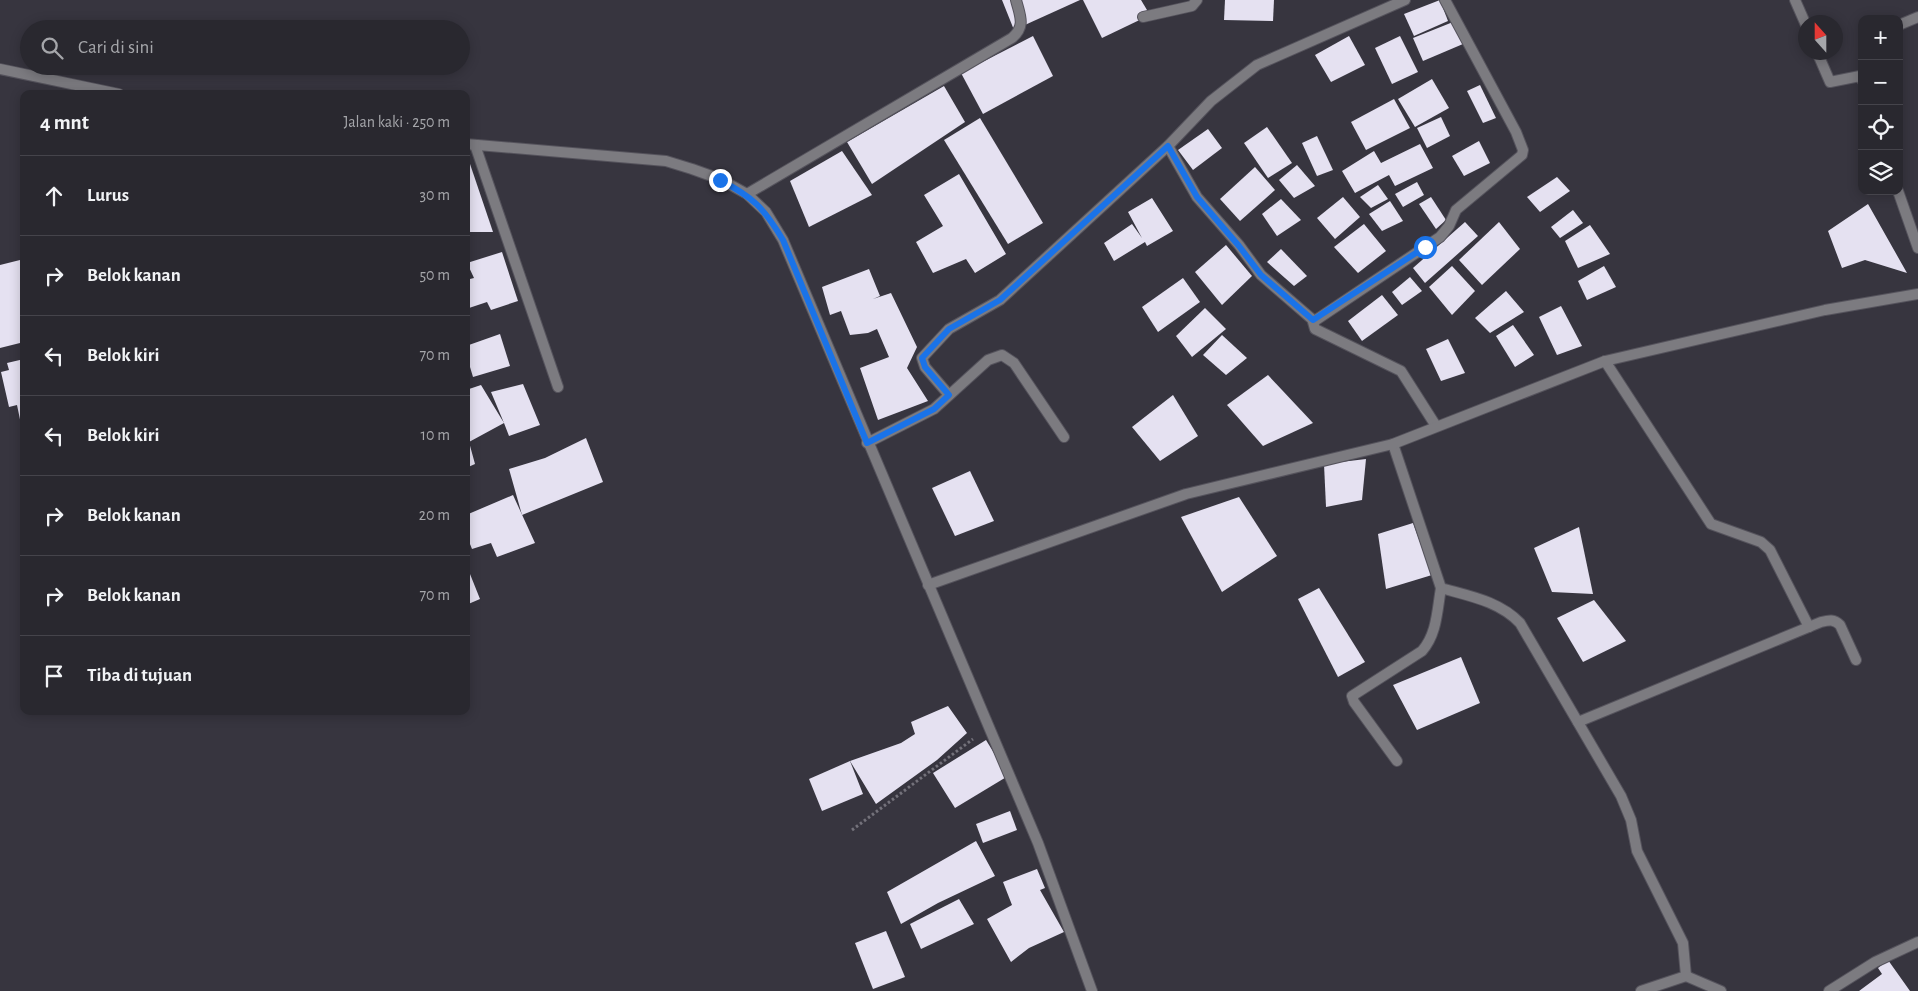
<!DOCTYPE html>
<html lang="id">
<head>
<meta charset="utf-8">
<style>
  :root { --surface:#29282f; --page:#35343b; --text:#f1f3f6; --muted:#a5a6aa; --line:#45444b }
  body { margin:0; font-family:"Alegreya Sans",sans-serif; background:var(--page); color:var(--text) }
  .controls { position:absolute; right:15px; top:15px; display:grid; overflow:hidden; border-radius:10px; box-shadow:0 2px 12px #0003 }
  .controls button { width:45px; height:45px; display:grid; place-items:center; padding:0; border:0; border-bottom:1px solid var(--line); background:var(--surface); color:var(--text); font:25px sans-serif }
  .compass { position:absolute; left:1798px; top:15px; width:45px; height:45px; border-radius:50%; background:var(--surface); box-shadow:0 2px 12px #0003; rotate:339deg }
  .stop { position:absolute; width:15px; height:15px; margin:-11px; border:4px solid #1a73e8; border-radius:50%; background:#fff }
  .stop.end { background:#1a73e8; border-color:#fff; box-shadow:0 1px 5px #0008 }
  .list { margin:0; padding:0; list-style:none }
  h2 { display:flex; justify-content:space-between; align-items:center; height:65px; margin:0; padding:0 20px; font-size:21px }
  h2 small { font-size:16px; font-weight:400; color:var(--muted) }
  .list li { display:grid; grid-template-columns:32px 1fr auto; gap:15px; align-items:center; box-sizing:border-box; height:80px; padding:0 20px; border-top:1px solid var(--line) }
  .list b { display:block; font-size:19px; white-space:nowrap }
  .list em { font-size:16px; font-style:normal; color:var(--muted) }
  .icon { flex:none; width:28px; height:28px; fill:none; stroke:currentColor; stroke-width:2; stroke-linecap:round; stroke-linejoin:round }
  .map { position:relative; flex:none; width:1918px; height:991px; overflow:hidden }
  .search { position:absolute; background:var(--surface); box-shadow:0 2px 12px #0003; left:20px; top:20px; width:450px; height:55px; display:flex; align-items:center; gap:12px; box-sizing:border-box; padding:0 18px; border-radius:28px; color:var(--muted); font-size:19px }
  .panel { position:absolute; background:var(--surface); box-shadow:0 2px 12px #0003; left:20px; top:90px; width:450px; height:625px; border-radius:10px }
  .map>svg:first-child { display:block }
</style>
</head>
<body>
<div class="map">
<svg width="1918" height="991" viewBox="0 0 1918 991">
  <rect width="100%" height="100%" fill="#37353f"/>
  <g fill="#e5e1f1">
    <path d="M 1002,0 L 1080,0 L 1014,30 Z"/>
    <path d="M 1083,0 L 1141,0 L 1150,15 L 1102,38 Z"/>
    <path d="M 1225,0 L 1274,0 L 1273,21 L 1224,20 Z"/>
    <path d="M 1440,0 L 1448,21 L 1414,36 L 1404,14 Z"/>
    <path d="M 1453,22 L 1463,44 L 1423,61 L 1413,38 Z"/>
    <path d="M 1033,36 L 1053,76 L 983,114 L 961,73 Z"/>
    <path d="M 1349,36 L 1365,65 L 1331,82 L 1315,55 Z"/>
    <path d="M 1400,36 L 1418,72 L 1392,84 L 1375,48 Z"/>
    <path d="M 1432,79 L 1449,108 L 1415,127 L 1398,99 Z"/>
    <path d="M 1480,85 L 1496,118 L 1483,123 L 1467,91 Z"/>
    <path d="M 944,86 L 965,122 L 872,184 L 847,142 Z"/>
    <path d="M 1394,99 L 1410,128 L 1366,150 L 1351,122 Z"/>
    <path d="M 1441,117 L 1450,136 L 1427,148 L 1417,128 Z"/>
    <path d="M 980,118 L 1043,223 L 1008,244 L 944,140 Z"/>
    <path d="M 1267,127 L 1292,163 L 1268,178 L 1244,143 Z"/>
    <path d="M 1208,129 L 1222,148 L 1193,170 L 1178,150 Z"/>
    <path d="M 1317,136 L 1333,170 L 1317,176 L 1302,143 Z"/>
    <path d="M 1479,141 L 1490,163 L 1464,176 L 1452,156 Z"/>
    <path d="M 1420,144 L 1433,168 L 1395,186 L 1389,175 L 1355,193 L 1342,171 L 1374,151 L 1381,163 Z"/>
    <path d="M 842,151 L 872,195 L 809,227 L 790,181 Z"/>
    <path d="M 466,161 L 469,161 L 493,232 L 466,232 Z"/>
    <path d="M 1297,165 L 1315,186 L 1294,198 L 1279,180 Z"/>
    <path d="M 1255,167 L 1275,190 L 1240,221 L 1220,199 Z"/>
    <path d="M 959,174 L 1006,254 L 975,273 L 966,259 L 933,273 L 916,242 L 943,226 L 924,195 Z"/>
    <path d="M 1557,177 L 1570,191 L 1540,212 L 1527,197 Z"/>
    <path d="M 1417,182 L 1424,195 L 1403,207 L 1395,194 Z"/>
    <path d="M 1378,185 L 1388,199 L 1371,208 L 1360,197 Z"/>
    <path d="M 1343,197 L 1360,217 L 1335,239 L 1317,218 Z"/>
    <path d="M 1431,197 L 1446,220 L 1436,229 L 1419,204 Z"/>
    <path d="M 1152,198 L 1173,231 L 1147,246 L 1145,242 L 1114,261 L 1104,243 L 1132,224 L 1142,238 L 1128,212 Z"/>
    <path d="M 1281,199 L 1301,220 L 1277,236 L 1262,214 Z"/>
    <path d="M 1390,201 L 1403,221 L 1382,231 L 1369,214 Z"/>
    <path d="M 1868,204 L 1907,273 L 1865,260 L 1842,268 L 1828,231 Z"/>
    <path d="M 1573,210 L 1583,223 L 1560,238 L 1551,227 Z"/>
    <path d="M 1465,222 L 1478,236 L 1425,283 L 1413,268 Z"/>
    <path d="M 1499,222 L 1520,249 L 1482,285 L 1459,260 Z"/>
    <path d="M 1364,224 L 1386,251 L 1358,273 L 1334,247 Z"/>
    <path d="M 1590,225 L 1610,254 L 1578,268 L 1565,241 Z"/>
    <path d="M 1226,245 L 1252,276 L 1222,305 L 1195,272 Z"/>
    <path d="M 1281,249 L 1307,276 L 1294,286 L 1267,262 Z"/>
    <path d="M 502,252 L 518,301 L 491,310 L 487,302 L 466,309 L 466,280 L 474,278 L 467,263 Z"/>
    <path d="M 24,259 L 24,342 L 0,348 L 0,265 Z"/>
    <path d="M 1452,266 L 1475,291 L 1452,315 L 1429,287 Z"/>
    <path d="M 1604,266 L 1616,287 L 1587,300 L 1578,281 Z"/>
    <path d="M 869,269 L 880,296 L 873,299 L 891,293 L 917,347 L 907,368 L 928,401 L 878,420 L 860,368 L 889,357 L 877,329 L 868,333 L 850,335 L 841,311 L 830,315 L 822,287 Z"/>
    <path d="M 1410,277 L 1422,291 L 1402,305 L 1392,292 Z"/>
    <path d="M 1183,278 L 1200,302 L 1158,332 L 1142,307 Z"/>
    <path d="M 1506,291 L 1524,312 L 1490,333 L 1475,318 Z"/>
    <path d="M 1382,295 L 1398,315 L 1362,341 L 1348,321 Z"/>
    <path d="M 1561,306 L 1582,346 L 1557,355 L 1539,317 Z"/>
    <path d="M 1205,308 L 1226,329 L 1192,357 L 1176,336 Z"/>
    <path d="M 1513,325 L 1534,355 L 1515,367 L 1496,336 Z"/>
    <path d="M 500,334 L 510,366 L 473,377 L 470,367 L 466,369 L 466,346 Z"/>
    <path d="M 1222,335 L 1247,358 L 1226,375 L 1203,355 Z"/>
    <path d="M 1448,339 L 1465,373 L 1441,381 L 1426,349 Z"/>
    <path d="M 24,359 L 24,434 L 23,434 L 17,405 L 9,407 L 1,372 L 9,370 L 7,363 Z"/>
    <path d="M 1268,375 L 1313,423 L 1263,446 L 1227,405 Z"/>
    <path d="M 523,384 L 540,425 L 509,436 L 504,423 L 469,442 L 475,464 L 466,468 L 466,390 L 481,385 L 504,423 L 491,392 Z"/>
    <path d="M 1173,395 L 1198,436 L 1160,461 L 1132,427 Z"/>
    <path d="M 586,438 L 603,482 L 522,515 L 509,469 L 545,458 Z"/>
    <path d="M 1366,459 L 1362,500 L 1326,507 L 1324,464 Z"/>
    <path d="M 970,471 L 994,521 L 955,536 L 932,488 Z"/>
    <path d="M 513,495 L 535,543 L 497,557 L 491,543 L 472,549 L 466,534 L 466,515 Z"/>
    <path d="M 1239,497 L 1277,556 L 1222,592 L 1181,517 Z"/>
    <path d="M 1413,523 L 1432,575 L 1386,589 L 1378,534 Z"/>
    <path d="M 1579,527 L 1593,594 L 1552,592 L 1534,548 Z"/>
    <path d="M 466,564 L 480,599 L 466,605 Z"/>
    <path d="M 1319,588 L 1365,662 L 1338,677 L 1298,599 Z"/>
    <path d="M 1594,600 L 1626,641 L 1583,662 L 1557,618 Z"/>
    <path d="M 1461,657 L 1480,703 L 1417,730 L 1393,685 Z"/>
    <path d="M 948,706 L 967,733 L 937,760 L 876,804 L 850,761 L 901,743 L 915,734 L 911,722 Z"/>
    <path d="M 986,740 L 1008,776 L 955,808 L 933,773 Z"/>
    <path d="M 850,761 L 863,794 L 822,811 L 809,779 Z"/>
    <path d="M 1010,811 L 1017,830 L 983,843 L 976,824 Z"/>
    <path d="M 976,841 L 995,876 L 938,903 L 901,924 L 887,892 Z"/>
    <path d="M 1037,869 L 1045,888 L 1040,890 L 1064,932 L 1029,948 L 1011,962 L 987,919 L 1012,905 L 1003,882 Z"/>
    <path d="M 959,899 L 974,924 L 921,949 L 910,924 Z"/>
    <path d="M 886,931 L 905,977 L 873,989 L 855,943 Z"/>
    <path d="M 1888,960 L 1910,991 L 1859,991 L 1882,974 L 1878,968 Z"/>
  </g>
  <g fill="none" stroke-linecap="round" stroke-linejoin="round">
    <g stroke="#55535c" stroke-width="12">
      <g id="service">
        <path d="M 1143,17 L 1192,6 L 1197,0"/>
        <path d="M 747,194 L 1012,38 C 1026,26 1020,16 1016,0"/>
      </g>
    </g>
    <g stroke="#55535c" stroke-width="12">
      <g id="minor">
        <path d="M 1795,0 L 1806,25"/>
        <path d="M 1899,25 L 1918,17"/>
        <path d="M 1817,52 L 1830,82 L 1860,76 L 1862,80"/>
        <path d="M 0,69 L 119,94"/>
        <path d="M 466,144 L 666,161 L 692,169 L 720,179 L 747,194 L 766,212 L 783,240 L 1038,843 L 1092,991"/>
        <path d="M 475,145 L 558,387"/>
        <path d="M 1168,146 L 1197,197 L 1239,245 L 1261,275 L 1313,320"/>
        <path d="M 1898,191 L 1918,248"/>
        <path d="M 1605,361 L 1711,524 L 1761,542 L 1770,550 L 1809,627"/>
        <path d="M 949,395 L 925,367 L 922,358 L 949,329 L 1000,300 L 1168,146 L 1211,101 L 1257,65 L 1405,0"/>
        <path d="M 1436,426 L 1401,371 L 1315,329 L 1313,322 L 1440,237 L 1449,226 L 1456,210 L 1522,155 L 1523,150 L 1516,132 L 1445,0"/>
        <path d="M 867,443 L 934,409 L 988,360 L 1002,355 L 1014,363 L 1064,437"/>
        <path d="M 1393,444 L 1441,588 C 1469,596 1499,601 1520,623 L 1621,796 L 1631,820 L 1637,851 L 1683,943 L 1686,976 L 1641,991"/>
        <path d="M 928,585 L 1186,494 L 1393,444 L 1605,361 L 1825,310 L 1918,294"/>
        <path d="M 1578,722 L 1821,622 C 1829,620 1834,619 1840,625 L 1856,660"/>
        <path d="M 1397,761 L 1354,702 L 1352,696 L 1422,651 C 1437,634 1437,611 1441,588"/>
        <path d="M 1686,976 L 1721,991"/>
        <path d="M 1829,991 L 1875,962 L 1918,942"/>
      </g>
    </g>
    <path stroke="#74727b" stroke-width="3" stroke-dasharray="2.5 2.5" stroke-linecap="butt" d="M 852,830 L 973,739"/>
    <use href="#service" stroke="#7c7b80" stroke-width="10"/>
    <use href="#minor" stroke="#7c7b80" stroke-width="10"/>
  </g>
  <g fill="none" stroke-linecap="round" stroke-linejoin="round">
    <path stroke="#1a73e8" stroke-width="6" d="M 720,180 C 754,198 763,207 783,240 L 867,443 L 934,409 L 949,395 L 925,367 L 922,358 L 949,329 L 1000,300 L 1168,146 L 1197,197 L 1239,246 L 1261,275 L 1313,320 L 1425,247"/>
  </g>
</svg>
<div class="controls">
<button>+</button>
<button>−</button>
<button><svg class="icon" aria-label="locate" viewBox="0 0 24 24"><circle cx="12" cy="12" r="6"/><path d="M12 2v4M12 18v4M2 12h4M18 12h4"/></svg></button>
<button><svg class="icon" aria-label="layers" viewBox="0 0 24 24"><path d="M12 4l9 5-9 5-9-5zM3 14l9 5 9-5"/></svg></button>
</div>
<svg class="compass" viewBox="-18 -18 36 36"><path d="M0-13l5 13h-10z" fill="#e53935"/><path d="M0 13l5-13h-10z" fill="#a5a6aa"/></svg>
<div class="stop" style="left:1425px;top:247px"></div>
<div class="stop end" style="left:720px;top:180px"></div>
<div class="search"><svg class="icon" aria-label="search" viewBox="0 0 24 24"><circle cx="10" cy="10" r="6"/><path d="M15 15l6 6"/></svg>Cari di sini</div>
<section class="panel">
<h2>4 mnt<small>Jalan kaki · 250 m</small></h2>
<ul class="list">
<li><svg class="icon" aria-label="ahead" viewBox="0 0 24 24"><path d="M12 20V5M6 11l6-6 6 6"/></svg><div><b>Lurus</b></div><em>30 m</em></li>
<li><svg class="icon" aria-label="right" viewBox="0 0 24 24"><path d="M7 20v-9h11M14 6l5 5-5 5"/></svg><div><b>Belok kanan</b></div><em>50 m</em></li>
<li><svg class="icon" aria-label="left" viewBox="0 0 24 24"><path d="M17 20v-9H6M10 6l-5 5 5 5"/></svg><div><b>Belok kiri</b></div><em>70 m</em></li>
<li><svg class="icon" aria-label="left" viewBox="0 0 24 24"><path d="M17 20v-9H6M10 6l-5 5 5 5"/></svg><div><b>Belok kiri</b></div><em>10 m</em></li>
<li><svg class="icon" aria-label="right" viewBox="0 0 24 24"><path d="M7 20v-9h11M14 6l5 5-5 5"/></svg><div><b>Belok kanan</b></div><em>20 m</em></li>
<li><svg class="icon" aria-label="right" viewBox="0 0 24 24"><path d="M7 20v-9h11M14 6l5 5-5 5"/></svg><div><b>Belok kanan</b></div><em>70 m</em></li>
<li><svg class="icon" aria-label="arrive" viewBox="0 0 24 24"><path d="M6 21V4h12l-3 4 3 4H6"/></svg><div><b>Tiba di tujuan</b></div></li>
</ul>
</section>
</div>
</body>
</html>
